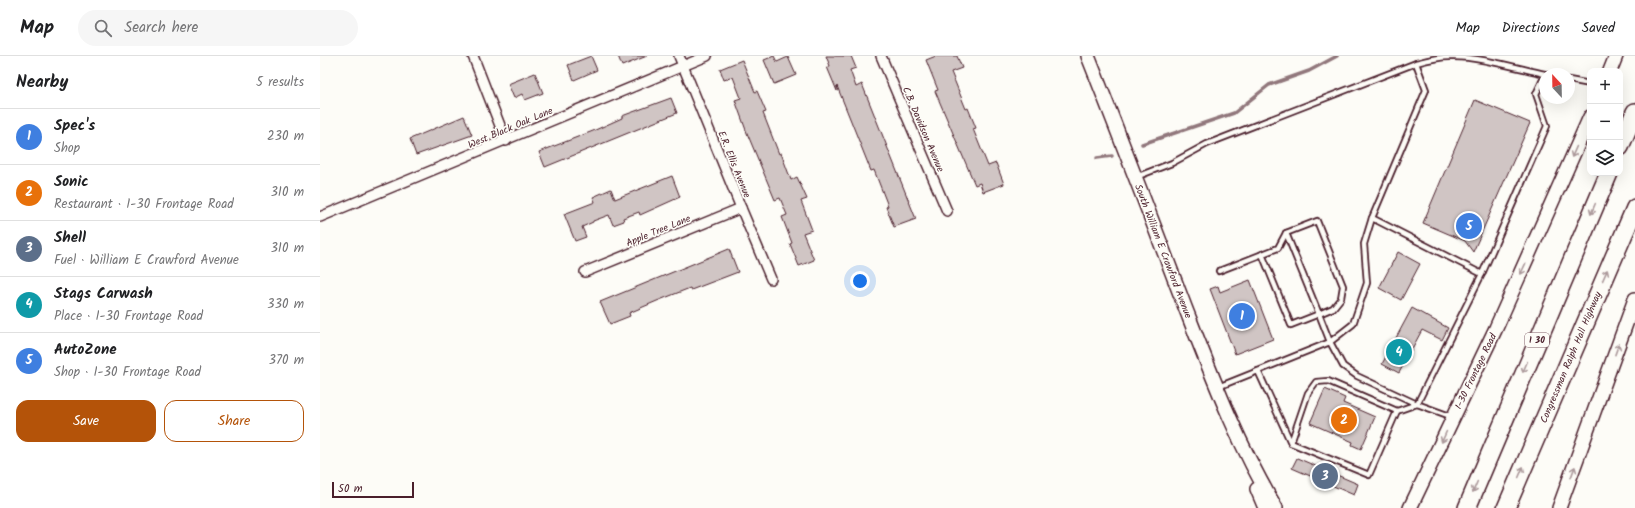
<!DOCTYPE html>
<html lang="en">
<head>
<meta charset="utf-8">
<style>
  :root { --surface:#fff; --page:#f6f6f6; --text:#202124; --muted:#757577; --line:#e0e0e0; --accent:#b45309 }
  body { margin:0; font-family:Kalam,sans-serif; background:var(--page); color:var(--text) }
  .controls { position:absolute; right:12px; top:12px; display:grid; overflow:hidden; border-radius:8px; box-shadow:0 4px 16px #0002 }
  .controls button { width:36px; height:36px; display:grid; place-items:center; padding:0; border:0; border-bottom:1px solid var(--line); background:var(--surface); color:var(--text); font:20px sans-serif }
  .compass { position:absolute; left:1219px; top:12px; width:36px; height:36px; border-radius:50%; background:var(--surface); box-shadow:0 4px 16px #0002; rotate:338deg }
  .scale { position:absolute; left:12px; bottom:10px; width:82px; box-sizing:border-box; padding-left:4px; border:2px solid #4a1f2b; border-top:0; font-size:11px; line-height:14px; white-space:nowrap; color:#4a1f2b; -webkit-text-stroke:3px #fdfcf7; paint-order:stroke }
  .you { position:absolute; left:540px; top:225px; width:14px; height:14px; margin:-10px; border:3px solid #fff; border-radius:50%; background:#1a73e8; box-shadow:0 0 0 6px #1a73e833 }
  .badge { display:grid; place-items:center; width:26px; height:26px; border-radius:50%; background:var(--accent); color:#fff; font-size:13px; font-weight:700 }
  .pin { position:absolute; translate:-50% -50%; border:2px solid #fff; box-shadow:0 1px 4px #0006 }
  .list { margin:0; padding:0; list-style:none }
  h2 { display:flex; justify-content:space-between; align-items:center; height:52px; margin:0; padding:0 16px; font-size:17px }
  h2 small { font-size:13px; font-weight:400; color:var(--muted) }
  .list li { display:grid; grid-template-columns:26px 1fr auto; gap:12px; align-items:center; box-sizing:border-box; height:56px; padding:0 16px; border-top:1px solid var(--line) }
  .list b { display:block; font-size:15px; white-space:nowrap }
  .list p { margin:0; font-size:13px; white-space:nowrap; color:var(--muted) }
  .list em { font-size:13px; font-style:normal; color:var(--muted) }
  .actions { display:flex; gap:8px; padding:12px 16px }
  .actions a { flex:1; padding:9px 0; border:1px solid var(--accent); border-radius:12px; text-align:center; font-size:14px; color:var(--accent) }
  .actions .main { background:var(--accent); color:#fff }
  .icon { flex:none; width:22px; height:22px; fill:none; stroke:currentColor; stroke-width:2; stroke-linecap:round; stroke-linejoin:round }
  .map { position:relative; flex:none; width:1315px; height:452px; overflow:hidden }
  header { display:flex; align-items:center; gap:24px; box-sizing:border-box; height:56px; padding:0 20px; background:var(--surface); border-bottom:1px solid var(--line) }
  header strong { font-size:19px }
  nav { display:flex; gap:22px; margin-inline-start:auto; font-size:14px }
  .search { width:280px; height:36px; background:var(--page); display:flex; align-items:center; gap:10px; box-sizing:border-box; padding:0 14px; border-radius:22px; color:var(--muted); font-size:15px }
  main { display:flex }
  aside { flex:1; background:var(--surface) }
  .map>svg:first-child { display:block }
</style>
</head>
<body>
<header>
<strong>Map</strong>
<div class="search"><svg class="icon" aria-label="search" viewBox="0 0 24 24"><circle cx="10" cy="10" r="6"/><path d="M15 15l6 6"/></svg>Search here</div>
<nav><a>Map</a><a>Directions</a><a>Saved</a></nav>
</header>
<main>
<aside>
<h2>Nearby<small>5 results</small></h2>
<ul class="list">
<li><span class="badge" style="background:#3f7fe0">1</span><div><b>Spec's</b><p>Shop</p></div><em>230 m</em></li>
<li><span class="badge" style="background:#e8710a">2</span><div><b>Sonic</b><p>Restaurant · I-30 Frontage Road</p></div><em>310 m</em></li>
<li><span class="badge" style="background:#5c6f8a">3</span><div><b>Shell</b><p>Fuel · William E Crawford Avenue</p></div><em>310 m</em></li>
<li><span class="badge" style="background:#0f9aa8">4</span><div><b>Stags Carwash</b><p>Place · I-30 Frontage Road</p></div><em>330 m</em></li>
<li><span class="badge" style="background:#3f7fe0">5</span><div><b>AutoZone</b><p>Shop · I-30 Frontage Road</p></div><em>370 m</em></li>
</ul>
<div class="actions"><a class="main">Save</a><a>Share</a></div>
</aside>
<div class="map">
<svg width="1315" height="452" viewBox="0 0 1315 452">
  <rect width="100%" height="100%" fill="#fdfcf7"/>
  <filter id="ink" filterUnits="userSpaceOnUse"><feTurbulence type="fractalNoise" baseFrequency=".025" numOctaves="2"/><feDisplacementMap in="SourceGraphic" scale="8" xChannelSelector="R" yChannelSelector="G"/><feConvolveMatrix kernelMatrix="1 2 1 2 8 2 1 2 1" color-interpolation-filters="sRGB"/></filter>
  <g filter="url(#ink)">
    <g fill="none" stroke-linecap="round" stroke-linejoin="round">
      <g stroke="#91777b" stroke-width="3.5">
        <path d="M 822,88 L 914,57 L 949,29 L 989,15 L 1017,0"/>
        <path d="M 777,102 L 792,100"/>
      </g>
    </g>
    <g fill="#d0c5c4" stroke="#4a1f2b">
      <path d="M 271,0 L 277,14 L 254,24 L 248,9 Z"/>
      <path d="M 298,0 L 327,0 L 302,10 Z"/>
      <path d="M 454,0 L 457,6 L 468,1 L 476,19 L 454,28 L 444,4 Z"/>
      <path d="M 506,0 L 531,0 L 536,12 L 530,14 L 536,31 L 542,28 L 596,163 L 574,171 L 566,151 L 568,150 L 554,114 L 551,115 L 517,30 L 517,35 L 507,11 L 510,10 Z"/>
      <path d="M 616,0 L 637,0 L 642,12 L 631,16 L 646,53 L 648,52 L 656,72 L 653,73 L 668,110 L 676,107 L 684,128 L 663,136 L 660,127 L 655,129 L 615,35 L 618,34 L 606,4 Z"/>
      <path d="M 422,4 L 435,36 L 437,35 L 446,56 L 443,57 L 459,98 L 461,97 L 471,124 L 477,121 L 487,143 L 481,145 L 492,174 L 483,177 L 494,204 L 479,210 L 470,188 L 472,187 L 462,161 L 467,159 L 460,142 L 455,144 L 427,77 L 415,44 L 421,42 L 413,21 L 404,24 L 400,13 Z"/>
      <path d="M 215,17 L 223,37 L 205,44 L 202,38 L 194,42 L 188,28 Z"/>
      <path d="M 351,42 L 357,57 L 225,111 L 219,96 L 273,75 L 302,62 L 302,60 Z"/>
      <path d="M 1155,44 L 1210,67 L 1153,196 L 1145,185 L 1103,167 Z"/>
      <path d="M 144,60 L 152,79 L 96,99 L 90,83 Z"/>
      <path d="M 352,120 L 360,141 L 320,159 L 319,156 L 303,162 L 304,165 L 293,169 L 289,159 L 273,165 L 273,166 L 262,171 L 266,181 L 255,185 L 244,158 L 275,146 L 273,141 L 291,133 L 295,143 Z"/>
      <path d="M 409,193 L 418,216 L 371,234 L 370,232 L 337,245 L 309,257 L 310,260 L 290,268 L 280,246 Z"/>
      <path d="M 1078,196 L 1100,208 L 1081,244 L 1059,232 Z"/>
      <path d="M 930,224 L 953,283 L 915,298 L 890,233 L 898,230 L 900,236 Z"/>
      <path d="M 1092,252 L 1128,272 L 1122,284 L 1102,274 L 1079,317 L 1062,308 Z"/>
      <path d="M 1005,333 L 1025,342 L 1023,347 L 1055,361 L 1041,393 L 1032,389 L 1033,386 L 990,367 Z"/>
      <path d="M 977,402 L 1038,428 L 1034,439 L 972,412 Z"/>
    </g>
    <g fill="none" stroke-linecap="round" stroke-linejoin="round">
      <g stroke="#4a1f2b" stroke-width="8">
        <g id="lane">
          <path d="M 1249,24 L 1270,28"/>
          <path d="M 816,121 L 852,107 L 887,88 L 1096,7 C 1107,4 1118,1 1130,1 C 1157,0 1197,12 1225,18"/>
          <path d="M 1052,162 L 1162,218 L 1227,70 L 1216,38 L 1225,19"/>
          <path d="M 942,198 L 971,269 L 999,258 L 966,177"/>
          <path d="M 899,215 L 958,192 L 966,177 L 997,165 L 1023,230 L 1021,242 L 1013,252 L 999,258 L 1010,286 L 1033,268 L 1047,227 L 1044,188 L 1052,162 L 1106,34 L 1096,7"/>
          <path d="M 938,315 L 1010,286 L 1023,310 L 1037,320 L 1097,348 L 1162,218"/>
          <path d="M 898,331 L 938,315 L 971,387 L 1049,419 L 1077,355 L 1097,348 L 1133,361"/>
          <path d="M 971,387 L 988,337 L 996,326 L 1008,325 L 1077,355"/>
        </g>
      </g>
      <g stroke="#4a1f2b" stroke-width="12">
        <g id="street">
          <path d="M 153,0 L 186,85"/>
          <path d="M 359,0 L 421,152 L 451,223"/>
          <path d="M 561,0 L 627,155"/>
          <path d="M 0,161 L 387,0"/>
          <path d="M 265,216 L 421,152"/>
        </g>
      </g>
      <g stroke="#4a1f2b" stroke-width="16">
        <g id="secondary">
          <path d="M 768,0 C 801,83 833,167 865,251 C 892,320 918,389 956,452"/>
          <path d="M 1290,15 L 1296,0"/>
          <path d="M 937,433 L 945,452"/>
          <path d="M 1090,452 L 1176,272 L 1270,61"/>
          <path d="M 1239,452 L 1315,243"/>
        </g>
      </g>
      <g stroke="#4a1f2b" stroke-width="20">
        <g id="highway">
          <path d="M 1300,91 L 1315,56"/>
          <path d="M 1147,452 L 1289,117"/>
          <path d="M 1186,452 L 1315,152"/>
        </g>
      </g>
      <use href="#lane" stroke="#fdfcf7" stroke-width="4.5"/>
      <use href="#street" stroke="#fdfcf7" stroke-width="9"/>
      <use href="#secondary" stroke="#fdfcf7" stroke-width="13"/>
      <use href="#highway" stroke="#fdfcf7" stroke-width="17"/>
    </g>
    <defs><path id="oneway-shaft" d="M-6 0H5M1.5-3L5.5 0L1.5 3" fill="none" stroke-width="1.6" stroke-linecap="round" stroke-linejoin="round"/></defs>
    <g stroke="#ac999b">
      <use href="#oneway-shaft" transform="translate(1254 96) rotate(114)"/>
      <use href="#oneway-shaft" transform="translate(1273 153) rotate(113)"/>
      <use href="#oneway-shaft" transform="translate(1203 213) rotate(115)"/>
      <use href="#oneway-shaft" transform="translate(1285 219) rotate(-66)"/>
      <use href="#oneway-shaft" transform="translate(1297 293) rotate(-70)"/>
      <use href="#oneway-shaft" transform="translate(1205 311) rotate(113)"/>
      <use href="#oneway-shaft" transform="translate(1124 381) rotate(114)"/>
      <use href="#oneway-shaft" transform="translate(1201 416) rotate(-67)"/>
      <use href="#oneway-shaft" transform="translate(1253 416) rotate(-70)"/>
      <use href="#oneway-shaft" transform="translate(1155 431) rotate(113)"/>
    </g>
  </g>
  <g text-anchor="middle" stroke-width="3.5" stroke-linejoin="round" paint-order="stroke">
    <rect fill="#fdfcf7" stroke="#806168" stroke-width="1" x="1205" y="277" width="24" height="14" rx="3"/>
    <g font-size="9" font-weight="bold" fill="#4a1f2b">
      <text x="1217" y="287">I 30</text>
    </g>
    <g font-size="10" fill="#4a1f2b" stroke="#fdfcf7">
      <text transform="translate(190 71) rotate(-23)" y="4">West Black Oak Lane</text>
      <text transform="translate(604 73) rotate(67)" y="4">C.B. Davidson Avenue</text>
      <text transform="translate(415 108) rotate(68)" y="4">E.R. Ellis Avenue</text>
      <text transform="translate(338 174) rotate(-22)" y="4">Apple Tree Lane</text>
      <text transform="translate(844 195) rotate(69)" y="4">South William E Crawford Avenue</text>
      <text transform="translate(1250 301) rotate(-67)" y="4">Congressman Ralph Hall Highway</text>
      <text transform="translate(1155 315) rotate(-64)" y="4">I-30 Frontage Road</text>
    </g>
  </g>
</svg>
<div class="controls">
<button>+</button>
<button>−</button>
<button><svg class="icon" aria-label="layers" viewBox="0 0 24 24"><path d="M12 4l9 5-9 5-9-5zM3 14l9 5 9-5"/></svg></button>
</div>
<svg class="compass" viewBox="-18 -18 36 36"><path d="M0-13l5 13h-10z" fill="#e53935"/><path d="M0 13l5-13h-10z" fill="#757577"/></svg>
<div class="scale">50 m</div>
<div class="you"></div>
<div class="pin badge" style="left:922px;top:260px;background:#3f7fe0">1</div>
<div class="pin badge" style="left:1024px;top:364px;background:#e8710a">2</div>
<div class="pin badge" style="left:1005px;top:420px;background:#5c6f8a">3</div>
<div class="pin badge" style="left:1079px;top:296px;background:#0f9aa8">4</div>
<div class="pin badge" style="left:1149px;top:170px;background:#3f7fe0">5</div>
</div>
</main>
</body>
</html>
